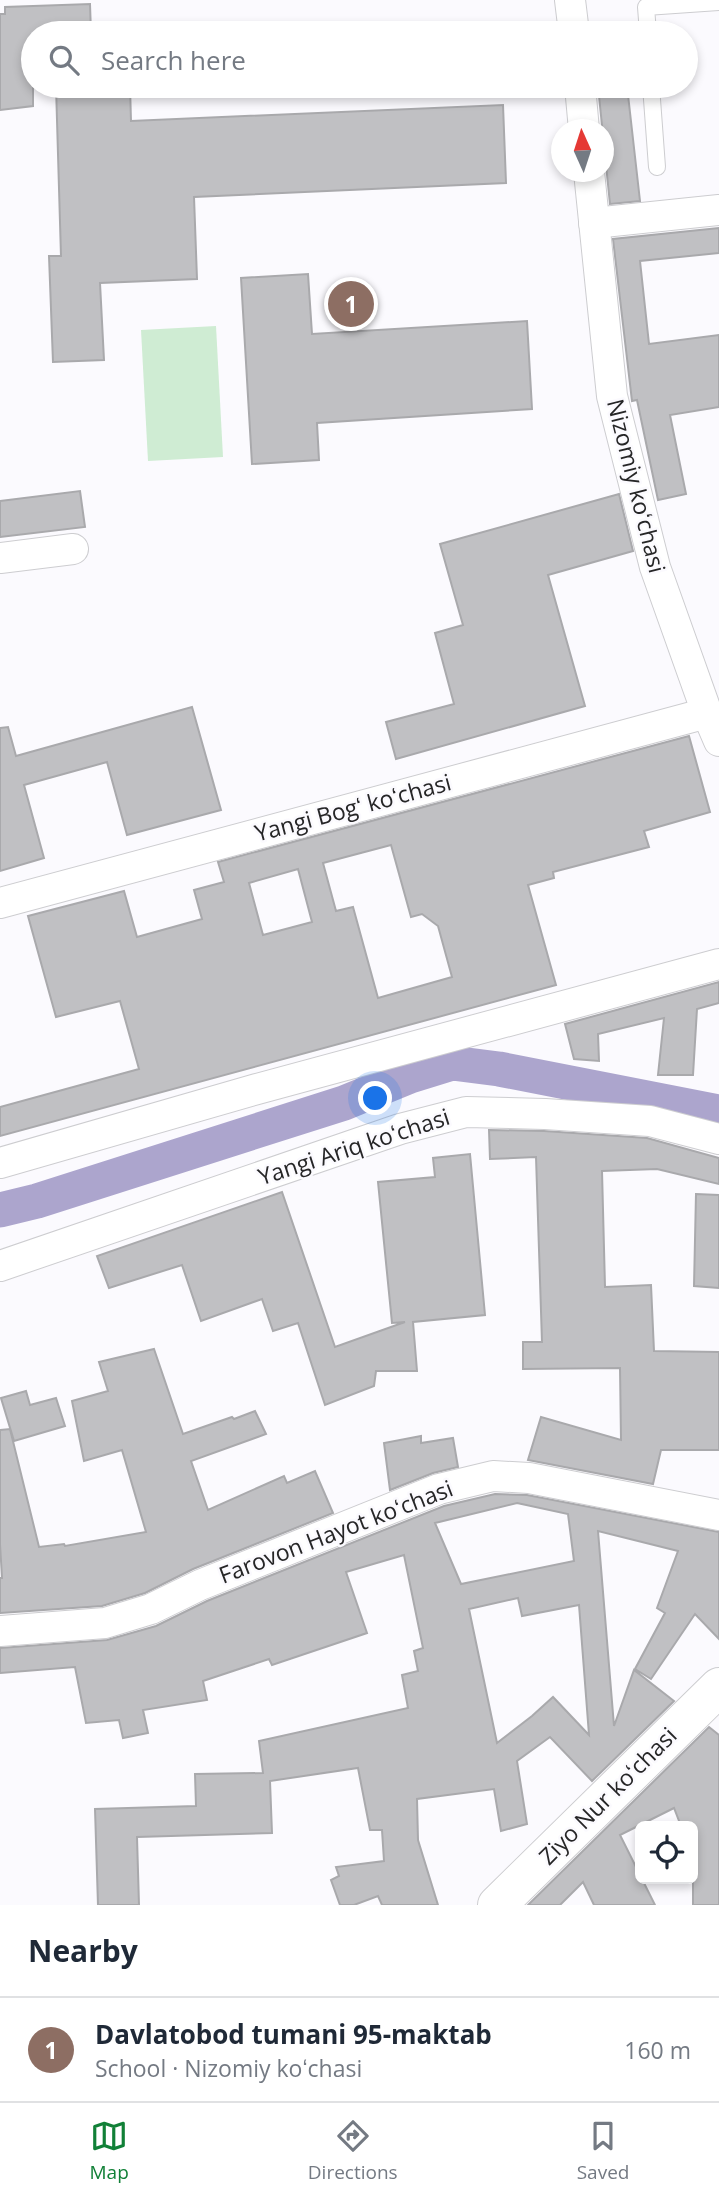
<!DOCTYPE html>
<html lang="en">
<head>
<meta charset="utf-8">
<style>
  :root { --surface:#fff; --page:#f2f2f3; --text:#1f2937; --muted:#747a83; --line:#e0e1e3; --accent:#118037 }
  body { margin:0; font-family:"Open Sans",sans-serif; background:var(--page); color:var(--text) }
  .controls { position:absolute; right:21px; bottom:21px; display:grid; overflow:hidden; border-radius:10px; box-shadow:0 4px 10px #0003 }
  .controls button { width:63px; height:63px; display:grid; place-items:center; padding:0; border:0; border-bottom:2px solid var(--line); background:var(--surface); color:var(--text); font:35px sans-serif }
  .compass { position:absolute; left:551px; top:119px; width:63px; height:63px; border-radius:50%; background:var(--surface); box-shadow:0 4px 10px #0003; rotate:357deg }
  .you { position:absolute; left:376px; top:1099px; width:24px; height:24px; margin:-18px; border:5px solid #fff; border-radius:50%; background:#1a73e8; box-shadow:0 0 0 10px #1a73e833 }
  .badge { display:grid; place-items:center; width:46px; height:46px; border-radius:50%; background:var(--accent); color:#fff; font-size:23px; font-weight:700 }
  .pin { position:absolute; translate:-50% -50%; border:4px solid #fff; box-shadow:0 2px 7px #0006 }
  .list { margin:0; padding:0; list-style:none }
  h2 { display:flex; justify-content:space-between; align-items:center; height:91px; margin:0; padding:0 28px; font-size:30px }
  h2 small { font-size:23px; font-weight:400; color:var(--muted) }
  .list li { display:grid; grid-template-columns:46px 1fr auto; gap:21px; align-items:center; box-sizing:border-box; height:105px; padding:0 28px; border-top:2px solid var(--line) }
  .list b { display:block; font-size:26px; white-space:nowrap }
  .list p { margin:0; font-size:23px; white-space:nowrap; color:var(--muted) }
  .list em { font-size:23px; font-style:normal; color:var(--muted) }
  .icon { flex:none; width:38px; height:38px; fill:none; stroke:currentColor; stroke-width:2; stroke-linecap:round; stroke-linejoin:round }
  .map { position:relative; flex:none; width:719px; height:1905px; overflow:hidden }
  .search { position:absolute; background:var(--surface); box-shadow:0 4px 10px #0003; left:21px; right:21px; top:21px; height:77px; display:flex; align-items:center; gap:18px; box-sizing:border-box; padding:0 24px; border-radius:38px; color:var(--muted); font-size:26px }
  .sheet { height:196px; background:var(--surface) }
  nav { display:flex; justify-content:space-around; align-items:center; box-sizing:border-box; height:98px; border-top:2px solid var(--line); background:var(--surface); font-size:19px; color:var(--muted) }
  nav a { display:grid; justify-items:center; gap:4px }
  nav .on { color:var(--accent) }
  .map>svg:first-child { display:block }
</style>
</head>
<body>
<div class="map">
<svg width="719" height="1905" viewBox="0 0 719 1905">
  <rect width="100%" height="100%" fill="#fbfafe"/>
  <path fill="#cfecd3" d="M 216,326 L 223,457 L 148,461 L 141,330 Z"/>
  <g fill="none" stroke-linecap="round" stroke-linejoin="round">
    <path stroke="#aca5cd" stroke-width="35" d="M 0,1210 L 37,1201 L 344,1103 L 410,1076 L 452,1063 L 499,1069 L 719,1112"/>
  </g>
  <g fill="#c0c0c3" stroke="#a9a9ac" stroke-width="2" fill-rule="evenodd">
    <path d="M 90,4 L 91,33 L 33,33 L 33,106 L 0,110 L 0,14 L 5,14 L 5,7 Z"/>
    <path d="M 56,86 L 130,86 L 131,121 L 503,105 L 506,183 L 194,197 L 197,279 L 100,283 L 104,360 L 53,362 L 49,256 L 61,256 Z"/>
    <path d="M 598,86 L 627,86 L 640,201 L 610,204 Z"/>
    <path d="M 719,228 L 719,253 L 640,261 L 649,344 L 719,335 L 719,407 L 670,415 L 686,494 L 658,500 L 637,400 L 632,401 L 613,239 Z"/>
    <path d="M 308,274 L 312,334 L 527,321 L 532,409 L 317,423 L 319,460 L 252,464 L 241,278 Z"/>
    <path d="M 80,491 L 85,527 L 0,537 L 0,501 Z"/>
    <path d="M 619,494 L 633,551 L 548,575 L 585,706 L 396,759 L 386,722 L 454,704 L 435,633 L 463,625 L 440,544 Z"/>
    <path d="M 192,707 L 221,810 L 127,835 L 107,762 L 24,785 L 44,858 L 0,871 L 0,728 L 8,727 L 16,756 Z"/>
    <path d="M 689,736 L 710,812 L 644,831 L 649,847 L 553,872 L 554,878 L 528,885 L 556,985 L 0,1136 L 0,1107 L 139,1069 L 120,1001 L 56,1017 L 28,916 L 124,891 L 137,937 L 202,919 L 194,890 L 224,882 L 218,862 ZM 391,845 L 411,917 L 422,914 L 438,926 L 452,977 L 378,998 L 353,907 L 336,911 L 323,863 ZM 298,869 L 312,922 L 263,935 L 249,883 Z"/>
    <path d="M 719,982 L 719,1003 L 697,1009 L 693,1075 L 658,1075 L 664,1018 L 598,1034 L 599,1061 L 574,1059 L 565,1024 Z"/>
    <path d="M 489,1130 L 544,1131 L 647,1138 L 719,1158 L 719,1184 L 657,1169 L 602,1171 L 605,1287 L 651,1285 L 654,1351 L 719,1352 L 719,1450 L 661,1450 L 653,1484 L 528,1460 L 541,1417 L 621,1440 L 620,1368 L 523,1369 L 523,1342 L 542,1342 L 536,1157 L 490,1159 Z"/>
    <path d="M 470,1154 L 485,1315 L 413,1322 L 417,1371 L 376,1371 L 374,1386 L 325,1405 L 298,1323 L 273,1331 L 262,1299 L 201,1321 L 182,1265 L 109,1288 L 97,1256 L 282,1192 L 335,1347 L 405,1322 L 392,1323 L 378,1182 L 435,1177 L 433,1158 Z"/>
    <path d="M 696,1194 L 719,1195 L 719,1288 L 694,1286 Z"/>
    <path d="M 154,1349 L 183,1434 L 232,1417 L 234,1419 L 255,1411 L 266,1434 L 191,1461 L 208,1510 L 284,1476 L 287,1483 L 315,1471 L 333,1513 L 193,1569 L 145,1593 L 102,1606 L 0,1613 L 0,1578 L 2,1578 L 0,1544 L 0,1430 L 10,1429 L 39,1547 L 64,1544 L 65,1546 L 146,1532 L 122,1450 L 84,1461 L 72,1401 L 108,1391 L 99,1362 Z"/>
    <path d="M 26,1391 L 30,1405 L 56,1398 L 65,1426 L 14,1441 L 1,1398 Z"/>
    <path d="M 421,1436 L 421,1443 L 453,1438 L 458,1467 L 433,1473 L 390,1490 L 384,1443 Z"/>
    <path d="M 495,1494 L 527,1495 L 719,1532 L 719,1639 L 695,1614 L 651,1679 L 635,1669 L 665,1613 L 657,1608 L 678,1551 L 598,1531 L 614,1726 L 634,1670 L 674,1701 L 592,1781 L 550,1737 L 517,1761 L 527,1824 L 501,1831 L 494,1789 L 417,1799 L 418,1840 L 438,1905 L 382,1905 L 378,1896 L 354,1905 L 340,1905 L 331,1880 L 339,1876 L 336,1867 L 384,1861 L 382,1830 L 370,1830 L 358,1768 L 270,1781 L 272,1833 L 137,1837 L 139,1905 L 98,1905 L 95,1809 L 196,1806 L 195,1774 L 263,1773 L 259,1741 L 408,1708 L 402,1675 L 418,1671 L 414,1651 L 423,1648 L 404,1555 L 346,1572 L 367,1633 L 272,1665 L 269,1659 L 203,1681 L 207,1700 L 143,1710 L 148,1733 L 123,1738 L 119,1720 L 86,1723 L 75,1667 L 0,1673 L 0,1648 L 107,1640 L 156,1626 L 207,1601 L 444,1506 ZM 517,1503 L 568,1514 L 574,1561 L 461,1584 L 435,1523 ZM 518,1598 L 522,1616 L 579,1605 L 589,1735 L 553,1697 L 532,1716 L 497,1743 L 469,1609 Z"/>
    <path d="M 709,1727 L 719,1735 L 719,1905 L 693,1905 L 693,1826 L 681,1826 L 674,1808 L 620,1835 L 655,1905 L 594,1905 L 583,1882 L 560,1905 L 528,1905 Z"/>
  </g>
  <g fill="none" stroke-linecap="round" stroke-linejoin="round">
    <g stroke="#cdcdd0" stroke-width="18">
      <g id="service">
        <path d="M 648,33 L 646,7 L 719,2"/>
        <path d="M 651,86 L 657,167"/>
      </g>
    </g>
    <g stroke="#cdcdd0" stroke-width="32">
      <g id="minor">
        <path d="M 570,0 L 574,33"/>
        <path d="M 580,86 L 584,130"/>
        <path d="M 589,172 L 612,396 L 655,567 L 707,713 L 719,741"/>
        <path d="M 594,223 L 719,210"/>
        <path d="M 0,558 L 73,549"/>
        <path d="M 0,903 L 707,713"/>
        <path d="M 0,1163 L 257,1089 L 719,964"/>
        <path d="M 0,1266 L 400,1129 L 466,1112 L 545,1114 L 650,1121 L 719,1139"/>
        <path d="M 0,1631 L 105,1623 L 151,1609 L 200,1585 L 439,1489 L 493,1476 L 529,1478 L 719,1515"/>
      </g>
    </g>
    <g stroke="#cdcdd0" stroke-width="40">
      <path id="tertiary" d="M 497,1905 L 719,1687"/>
    </g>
    <use href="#service" stroke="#fff" stroke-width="16"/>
    <use href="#minor" stroke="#fff" stroke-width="30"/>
    <use href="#tertiary" stroke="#fff" stroke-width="38"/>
  </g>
  <g text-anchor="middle" stroke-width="5" stroke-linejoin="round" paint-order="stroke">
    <g font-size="23" fill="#262627" stroke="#fbfafe">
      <text transform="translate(636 486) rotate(76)" y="8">Nizomiy koʻchasi</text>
      <text transform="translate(353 808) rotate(-15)" y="8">Yangi Bogʻ koʻchasi</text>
      <text transform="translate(354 1147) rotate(-18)" y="8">Yangi Ariq koʻchasi</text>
      <text transform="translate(336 1532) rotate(-21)" y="8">Farovon Hayot koʻchasi</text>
      <text transform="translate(608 1796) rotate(-45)" y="8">Ziyo Nur koʻchasi</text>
    </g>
  </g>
</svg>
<div class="controls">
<button><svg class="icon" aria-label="locate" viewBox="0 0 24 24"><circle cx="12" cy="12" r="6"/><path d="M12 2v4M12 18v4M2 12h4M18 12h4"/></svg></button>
</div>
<svg class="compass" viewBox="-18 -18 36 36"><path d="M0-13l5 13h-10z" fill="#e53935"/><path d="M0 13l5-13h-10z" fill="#747a83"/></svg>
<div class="you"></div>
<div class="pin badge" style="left:351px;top:304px;background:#8d6e63">1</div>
<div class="search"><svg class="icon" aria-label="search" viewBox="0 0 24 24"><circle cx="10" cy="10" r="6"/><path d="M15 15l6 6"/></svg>Search here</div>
</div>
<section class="sheet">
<h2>Nearby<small></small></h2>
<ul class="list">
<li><span class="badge" style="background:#8d6e63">1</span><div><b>Davlatobod tumani 95-maktab</b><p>School · Nizomiy koʻchasi</p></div><em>160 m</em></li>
</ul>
</section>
<nav>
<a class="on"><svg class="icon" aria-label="map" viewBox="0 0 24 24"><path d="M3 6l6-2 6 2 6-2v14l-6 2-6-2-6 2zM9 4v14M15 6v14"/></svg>Map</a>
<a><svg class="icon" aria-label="directions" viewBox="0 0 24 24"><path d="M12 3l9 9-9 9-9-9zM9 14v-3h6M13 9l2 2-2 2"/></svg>Directions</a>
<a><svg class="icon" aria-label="saved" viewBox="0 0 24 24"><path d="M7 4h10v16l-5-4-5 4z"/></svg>Saved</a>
</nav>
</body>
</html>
